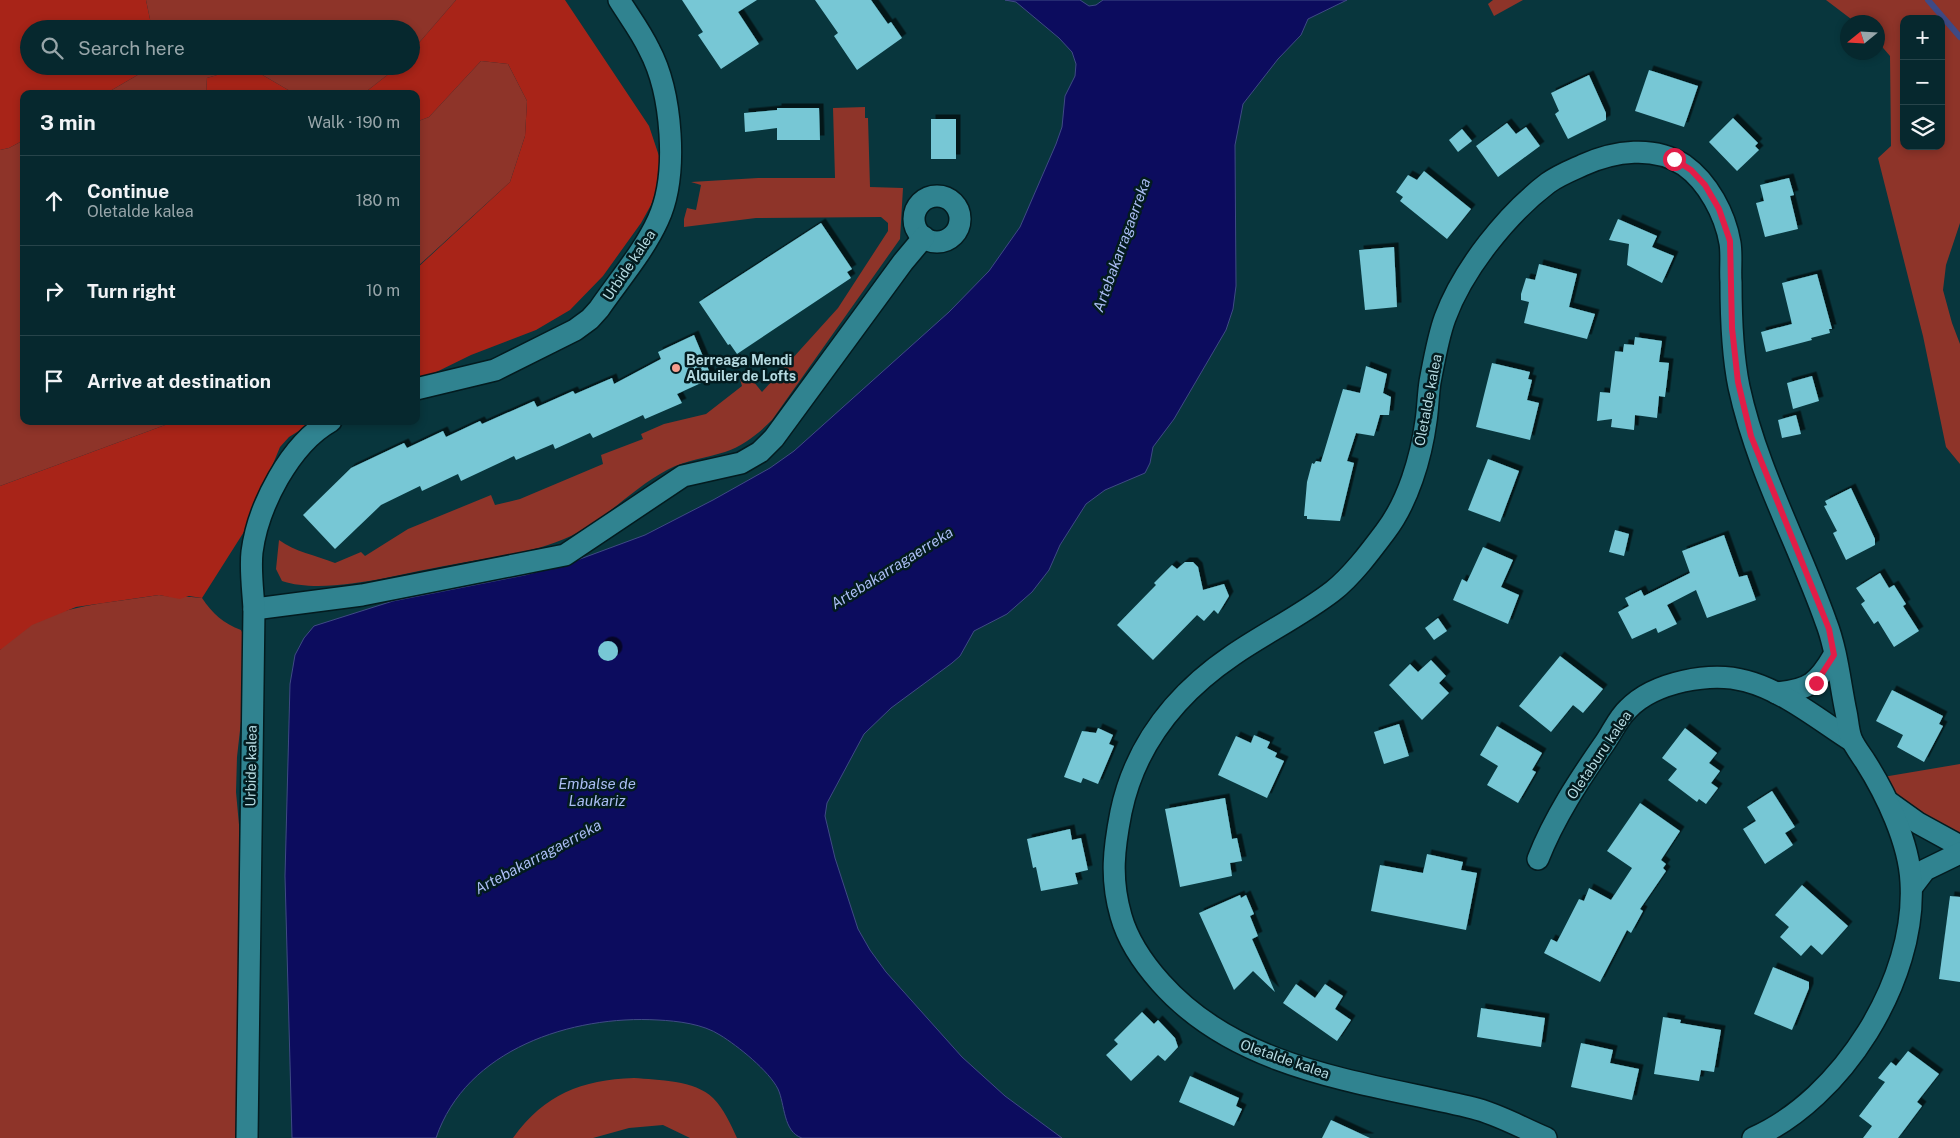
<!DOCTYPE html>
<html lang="en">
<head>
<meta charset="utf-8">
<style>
  :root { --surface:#06282e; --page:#0f3036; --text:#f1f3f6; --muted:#98a6aa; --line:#27444a }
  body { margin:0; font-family:"Public Sans",sans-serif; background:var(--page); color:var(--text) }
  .controls { position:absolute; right:15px; top:15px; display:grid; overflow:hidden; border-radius:10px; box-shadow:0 2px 8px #0003 }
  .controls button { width:45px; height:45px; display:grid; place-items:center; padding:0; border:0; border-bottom:1px solid var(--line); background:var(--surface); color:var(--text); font:25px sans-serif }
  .compass { position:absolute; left:1840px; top:15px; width:45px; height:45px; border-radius:50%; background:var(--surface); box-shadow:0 2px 8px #0003; rotate:252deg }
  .stop { position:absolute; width:15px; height:15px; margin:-11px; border:4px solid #e11d48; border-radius:50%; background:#fff }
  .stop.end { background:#e11d48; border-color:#fff; box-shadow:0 1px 5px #0008 }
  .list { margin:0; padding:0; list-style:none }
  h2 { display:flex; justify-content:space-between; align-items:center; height:65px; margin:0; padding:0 20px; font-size:21px }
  h2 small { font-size:16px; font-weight:400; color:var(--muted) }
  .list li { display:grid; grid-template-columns:32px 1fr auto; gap:15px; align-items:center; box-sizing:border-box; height:90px; padding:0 20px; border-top:1px solid var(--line) }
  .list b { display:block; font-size:19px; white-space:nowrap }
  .list p { margin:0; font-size:16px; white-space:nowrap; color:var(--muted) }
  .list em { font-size:16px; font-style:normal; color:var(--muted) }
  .icon { flex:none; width:28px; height:28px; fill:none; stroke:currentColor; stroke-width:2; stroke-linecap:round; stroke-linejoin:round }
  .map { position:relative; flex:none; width:1960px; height:1138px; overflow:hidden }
  .search { position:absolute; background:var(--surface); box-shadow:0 2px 8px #0003; left:20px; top:20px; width:400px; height:55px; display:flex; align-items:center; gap:12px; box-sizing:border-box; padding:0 18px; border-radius:28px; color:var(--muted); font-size:19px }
  .panel { position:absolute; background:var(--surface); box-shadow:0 2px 8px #0003; left:20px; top:90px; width:400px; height:335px; border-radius:10px }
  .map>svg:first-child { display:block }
</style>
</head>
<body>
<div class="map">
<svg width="1960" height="1138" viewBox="0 0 1960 1138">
  <defs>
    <filter id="shadow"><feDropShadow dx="4.5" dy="-4.5" stdDeviation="0" flood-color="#0009"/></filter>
  </defs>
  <rect width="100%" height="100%" fill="#08363d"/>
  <g fill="#8e3429" fill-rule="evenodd">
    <path d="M 146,0 L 456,0 L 411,52 L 411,29 L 152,29 Z"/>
    <path d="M 1493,0 L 1523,0 L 1494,16 L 1488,4 Z"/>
    <path d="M 1826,0 L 1960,0 L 1960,223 L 1946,265 L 1943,290 L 1952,323 L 1960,344 L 1960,464 L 1946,447 L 1923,336 L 1878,158 L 1891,146 L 1890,56 L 1878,42 L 1878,22 L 1855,22 ZM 1904,19 L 1941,19 L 1941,146 L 1904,146 Z"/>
    <path d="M 481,61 L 508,64 L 527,101 L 525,136 L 510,182 L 416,268 L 416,122 L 429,117 Z"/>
    <path d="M 153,66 L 399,66 L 363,94 L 295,94 L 247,66 L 207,78 L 206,94 L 105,94 Z"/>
    <path d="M 865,107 L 865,118 L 868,118 L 870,187 L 903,188 L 900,239 L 772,420 C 758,434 743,446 725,452 C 706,458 686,460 667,470 C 633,488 606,519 571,536 C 533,554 490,557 450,565 C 402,573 327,596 282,581 L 276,569 L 279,540 C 295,552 315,555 335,563 L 361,552 L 365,556 L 408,529 L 491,495 L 495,505 L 520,499 L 603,464 L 601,455 L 643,439 L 641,434 L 664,424 L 706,414 L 742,386 L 740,379 L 749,376 L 762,392 L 838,308 L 888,231 L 888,223 L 881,217 L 756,218 L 684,227 L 684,219 L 687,208 L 696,210 L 701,185 L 691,182 L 758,178 L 835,178 L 833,108 Z"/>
    <path d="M 24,140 L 24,421 L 176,421 L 0,486 L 0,150 L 9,148 Z"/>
    <path d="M 159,595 C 175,598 187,596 202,598 C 212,613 224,624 241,630 L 244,636 L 244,695 L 237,757 L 236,792 L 245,890 L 243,1138 L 0,1138 L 0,650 C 36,604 108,604 159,595 Z"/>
    <path d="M 1960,764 L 1960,838 L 1903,802 L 1883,777 Z"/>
    <path d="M 634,1078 C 658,1080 695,1080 713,1098 C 724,1109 731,1125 737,1138 L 690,1138 L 663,1125 L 629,1128 L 593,1138 L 513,1138 C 545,1094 581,1080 634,1078 Z"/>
  </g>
  <g fill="#a82418">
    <path d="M 0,0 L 146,0 L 152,29 L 29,29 L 29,66 L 153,66 L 105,94 L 24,94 L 24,140 L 9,148 L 0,150 Z"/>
    <path d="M 456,0 L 565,0 L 649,126 L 660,159 L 658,185 L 651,205 L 641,223 L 603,276 L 570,310 L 536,330 L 471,355 L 416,382 L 416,269 L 510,182 L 525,136 L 527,101 L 508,64 L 481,61 L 429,117 L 416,122 L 416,94 L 363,94 L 399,66 L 411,66 L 411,52 Z"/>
    <path d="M 247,66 L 295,94 L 206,94 L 207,78 Z"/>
    <path d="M 176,421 L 315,421 L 289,437 L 280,447 L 247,527 L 202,598 L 189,596 L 180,599 L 159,595 L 76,607 L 32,625 L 0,650 L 0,486 Z"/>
  </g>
  <path fill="#0c0c5e" stroke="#3f4a85" d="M 1005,0 L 1080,0 L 1089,6 L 1096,5 L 1103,0 L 1347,0 L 1308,19 L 1301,35 L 1278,59 L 1243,104 L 1235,145 L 1236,286 L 1233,309 L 1226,330 L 1174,419 L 1153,447 L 1150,463 L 1145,473 L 1105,490 L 1086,504 L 1060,545 L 1049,570 L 1032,592 L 1007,614 L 974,631 L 960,656 L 952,663 L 891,708 L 864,734 L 827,803 L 825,816 L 835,858 L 858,929 L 870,950 L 886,972 L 962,1057 L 1005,1096 L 1062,1138 L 802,1138 C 783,1132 785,1104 778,1089 C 769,1071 738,1046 720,1035 C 703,1024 678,1021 658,1020 C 572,1015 466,1049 436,1138 L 292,1138 L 285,876 L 290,684 L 295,655 L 304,638 L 314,626 L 393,601 L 525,575 L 572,562 L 645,535 L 713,500 L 770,468 L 794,451 L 949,312 L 989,271 L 1020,227 L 1056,144 L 1062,127 L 1065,96 L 1075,76 L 1076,64 L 1072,52 L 1059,38 L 1016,2 Z"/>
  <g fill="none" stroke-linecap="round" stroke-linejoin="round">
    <path stroke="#3f4a85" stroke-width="6" d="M 1928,0 L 1960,37"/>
  </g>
  <g fill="#77c7d5" filter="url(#shadow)">
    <path d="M 682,0 L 757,0 L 738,12 L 759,44 L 721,69 L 698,35 L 703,32 Z"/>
    <path d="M 815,0 L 871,0 L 888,24 L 891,22 L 902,38 L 857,70 L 834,36 L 838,33 Z"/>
    <path d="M 1649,70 L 1698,86 L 1684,127 L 1635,111 Z"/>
    <path d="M 1589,75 L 1606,113 L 1606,120 L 1568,139 L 1555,114 L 1559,111 L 1551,93 Z"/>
    <path d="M 777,108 L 819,108 L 820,140 L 777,140 L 777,128 L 745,132 L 744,113 L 777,110 Z"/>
    <path d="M 1733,118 L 1758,143 L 1755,146 L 1759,150 L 1737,171 L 1709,142 Z"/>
    <rect x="931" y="119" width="25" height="40"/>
    <path d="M 1507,123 L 1516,134 L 1526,127 L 1540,146 L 1498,177 L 1476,146 Z"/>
    <path d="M 1462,129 L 1472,141 L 1458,152 L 1449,140 Z"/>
    <path d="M 1424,171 L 1471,209 L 1447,239 L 1400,201 L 1403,197 L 1396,192 L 1408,175 L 1417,180 Z"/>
    <path d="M 1789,178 L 1794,195 L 1790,196 L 1798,229 L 1765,237 L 1756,203 L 1764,201 L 1760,185 Z"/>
    <path d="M 1618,219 L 1657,236 L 1652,247 L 1674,256 L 1662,283 L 1627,265 L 1629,244 L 1609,240 Z"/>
    <path d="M 821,223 L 852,269 L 847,272 L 851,278 L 737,354 L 730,344 L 728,345 L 699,302 Z"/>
    <path d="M 1394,247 L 1397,307 L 1365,310 L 1359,250 Z"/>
    <path d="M 1539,264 L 1577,274 L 1569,307 L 1595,314 L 1587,339 L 1524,323 L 1529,302 L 1521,300 L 1521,294 L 1526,278 L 1535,280 Z"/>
    <path d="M 1817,274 L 1832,329 L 1829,329 L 1830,333 L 1811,338 L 1812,340 L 1766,352 L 1761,332 L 1792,324 L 1782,283 Z"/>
    <path d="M 694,335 L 712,378 L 677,394 L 682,403 L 645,419 L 643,415 L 593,438 L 590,433 L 555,449 L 553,444 L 516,460 L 514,456 L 461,481 L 458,474 L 422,491 L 420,486 L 381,505 L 335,549 L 303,515 L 351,468 L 404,443 L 407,448 L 443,431 L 446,437 L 480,421 L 482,424 L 534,401 L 537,407 L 573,391 L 575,394 L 612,378 L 614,384 L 661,359 L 658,352 Z"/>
    <path d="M 1635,337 L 1662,341 L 1659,362 L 1669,363 L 1665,397 L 1659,396 L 1657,418 L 1635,415 L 1634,430 L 1611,427 L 1612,419 L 1597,421 L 1600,392 L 1610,393 L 1615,351 L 1623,352 L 1624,344 L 1634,345 Z"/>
    <path d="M 1492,363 L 1530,372 L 1528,379 L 1532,380 L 1527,400 L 1539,403 L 1530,440 L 1476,427 Z"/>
    <path d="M 1366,366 L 1387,374 L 1383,393 L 1391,397 L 1389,415 L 1380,415 L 1374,436 L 1356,433 L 1347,461 L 1354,463 L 1340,521 L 1307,519 L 1307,516 L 1304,516 L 1307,482 L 1312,463 L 1314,464 L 1316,461 L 1321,462 L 1343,389 L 1360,393 Z"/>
    <path d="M 1812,376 L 1819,401 L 1793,409 L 1787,383 Z"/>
    <path d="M 1796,415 L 1801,434 L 1782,438 L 1778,420 Z"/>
    <path d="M 1488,459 L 1519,471 L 1500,522 L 1468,510 Z"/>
    <path d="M 1851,488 L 1875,539 L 1875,545 L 1846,560 L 1833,533 L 1837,531 L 1824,506 L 1827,505 L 1825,501 Z"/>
    <path d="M 1615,530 L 1629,534 L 1624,556 L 1609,552 Z"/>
    <path d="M 1724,535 L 1739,577 L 1747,575 L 1756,600 L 1707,618 L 1696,590 L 1667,605 L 1677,624 L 1658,633 L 1656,628 L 1632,639 L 1618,612 L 1629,606 L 1625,598 L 1641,590 L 1644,596 L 1690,573 L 1682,551 Z"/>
    <path d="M 1483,547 L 1513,560 L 1501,587 L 1519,595 L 1508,624 L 1453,600 L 1462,579 L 1467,582 Z"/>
    <path d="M 1185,562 L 1193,562 L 1198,567 L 1203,590 L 1224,584 L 1229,596 L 1218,614 L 1214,610 L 1204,621 L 1197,615 L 1153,660 L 1117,625 L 1156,585 L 1154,583 L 1172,565 L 1177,569 Z"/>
    <path d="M 1880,573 L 1889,588 L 1894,585 L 1906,604 L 1903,606 L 1919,631 L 1894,647 L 1878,621 L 1874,624 L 1861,604 L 1865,601 L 1856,588 Z"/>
    <path d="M 1438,618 L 1447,631 L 1434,640 L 1425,628 Z"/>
    <circle cx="608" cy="651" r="10"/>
    <path d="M 1560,656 L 1603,689 L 1583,713 L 1573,705 L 1551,732 L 1519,706 Z"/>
    <path d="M 1431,660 L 1446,676 L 1439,683 L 1449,693 L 1422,720 L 1389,685 L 1410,664 L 1418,672 Z"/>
    <path d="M 1892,690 L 1943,716 L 1939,724 L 1943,726 L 1924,762 L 1897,747 L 1903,735 L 1876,721 Z"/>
    <path d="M 1399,724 L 1409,756 L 1384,764 L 1374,732 Z"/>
    <path d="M 1497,726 L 1542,753 L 1532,770 L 1536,772 L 1518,803 L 1487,785 L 1498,766 L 1480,755 Z"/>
    <path d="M 1098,728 L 1113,735 L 1109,744 L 1114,746 L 1098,784 L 1083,778 L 1081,783 L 1064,777 L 1082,731 L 1096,733 Z"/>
    <path d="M 1685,728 L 1717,753 L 1709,763 L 1720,771 L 1711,783 L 1718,788 L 1706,804 L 1699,799 L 1697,802 L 1668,780 L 1677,769 L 1662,758 Z"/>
    <path d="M 1254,735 L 1270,742 L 1267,748 L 1277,753 L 1275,757 L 1284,761 L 1267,798 L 1218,775 L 1236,736 L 1251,743 Z"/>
    <path d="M 1772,791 L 1795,827 L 1785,833 L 1793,845 L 1765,864 L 1743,829 L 1756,821 L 1747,807 Z"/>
    <path d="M 1225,798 L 1232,839 L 1237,838 L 1242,861 L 1230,863 L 1232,876 L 1180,887 L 1165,809 Z"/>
    <path d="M 1640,803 L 1680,831 L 1661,860 L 1666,864 L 1663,868 L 1666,871 L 1640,909 L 1643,911 L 1631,933 L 1627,930 L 1600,982 L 1544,953 L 1551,939 L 1557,942 L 1579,899 L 1584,901 L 1589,888 L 1611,900 L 1632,868 L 1607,851 Z"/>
    <path d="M 1070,829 L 1072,840 L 1081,838 L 1088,870 L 1075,873 L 1078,884 L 1041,891 L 1036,867 L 1033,868 L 1027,839 Z"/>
    <path d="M 1427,854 L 1463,862 L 1461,870 L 1477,873 L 1466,930 L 1371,911 L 1380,865 L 1423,873 Z"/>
    <path d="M 1802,885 L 1848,926 L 1822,955 L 1811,945 L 1801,956 L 1780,937 L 1789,927 L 1775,915 Z"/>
    <path d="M 1240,895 L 1241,898 L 1246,895 L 1254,914 L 1250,916 L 1258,936 L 1252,939 L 1275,992 L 1253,971 L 1234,990 L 1199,913 Z"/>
    <path d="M 1950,896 L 1960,897 L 1960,982 L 1939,979 Z"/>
    <path d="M 1773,967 L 1809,982 L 1809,988 L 1792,1030 L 1754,1014 Z"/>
    <path d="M 1296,984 L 1315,998 L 1325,984 L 1343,996 L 1335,1009 L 1351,1020 L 1337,1041 L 1283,1003 Z"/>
    <path d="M 1481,1008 L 1545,1018 L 1541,1047 L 1477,1037 Z"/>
    <path d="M 1142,1012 L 1154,1024 L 1158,1020 L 1175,1038 L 1178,1047 L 1165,1061 L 1158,1055 L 1131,1081 L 1106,1055 L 1118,1044 L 1114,1040 Z"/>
    <path d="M 1663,1017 L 1681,1020 L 1680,1023 L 1721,1030 L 1714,1072 L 1701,1070 L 1699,1081 L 1654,1074 Z"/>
    <path d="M 1581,1043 L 1613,1050 L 1610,1063 L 1639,1069 L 1632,1100 L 1571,1087 Z"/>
    <path d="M 1908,1051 L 1939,1074 L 1917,1102 L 1922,1106 L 1898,1138 L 1863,1138 L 1872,1126 L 1859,1116 L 1885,1082 L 1878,1078 L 1891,1062 L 1896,1066 Z"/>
    <path d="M 1190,1076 L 1239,1098 L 1236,1106 L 1242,1109 L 1234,1126 L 1179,1102 Z"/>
    <path d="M 1331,1120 L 1370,1138 L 1322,1138 Z"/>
  </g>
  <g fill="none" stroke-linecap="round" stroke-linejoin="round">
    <g stroke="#031b1f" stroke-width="24">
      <g id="street">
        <circle cx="937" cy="219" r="23"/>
        <path d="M 416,389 L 495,370 L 575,330 L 590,319 L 599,309 C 619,280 644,251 658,220 C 679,175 672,92 649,49 C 641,32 629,16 619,0"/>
        <path d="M 254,609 L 362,595 L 565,555 L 683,476 L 741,463 L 760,452 L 774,438 L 903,262 L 924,237"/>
        <path d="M 1776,693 C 1809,690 1818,683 1834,655"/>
        <path d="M 1890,803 L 1918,823 L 1960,846"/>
        <path d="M 1538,859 C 1554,818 1579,780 1604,744 C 1612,733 1618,718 1628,709 C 1654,682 1711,671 1746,681 C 1784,691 1819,720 1852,741"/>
        <path d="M 1912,887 L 1925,870 L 1960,853"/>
        <path d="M 247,1138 L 254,609 C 253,591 250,570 252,552 C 258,506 290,444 331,421"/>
        <path d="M 1546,1138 C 1522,1128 1498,1114 1473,1108 C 1365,1082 1239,1071 1161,983 C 1144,964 1128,941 1121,916 C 1110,878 1114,848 1121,812 C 1135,745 1177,693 1233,655 C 1265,633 1302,615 1333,591 C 1352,576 1370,552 1385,532 C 1408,502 1421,458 1426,421 C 1428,408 1428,395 1430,382 C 1434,361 1438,337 1445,318 C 1463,269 1507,214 1548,183 C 1559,175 1572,170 1583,165 C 1614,151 1654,145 1684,165 C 1708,182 1725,214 1730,243 C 1732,255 1730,270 1731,282 C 1731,317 1732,353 1739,387 C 1757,470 1798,543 1826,622 C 1837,650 1840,683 1846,712 C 1848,721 1848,730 1851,738 C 1853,744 1861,755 1865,761 C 1886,794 1909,842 1911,882 C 1917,980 1842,1099 1753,1138"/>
      </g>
    </g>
    <use href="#street" stroke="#308390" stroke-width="21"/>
  </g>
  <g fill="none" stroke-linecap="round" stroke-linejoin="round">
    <path stroke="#e11d48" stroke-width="6" d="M 1674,159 L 1691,170 L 1705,185 L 1719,209 L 1730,241 L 1732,328 L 1738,382 L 1751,436 L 1829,629 L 1834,655 L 1816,683"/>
  </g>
  <circle fill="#f59d8e" stroke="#031b1f" stroke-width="2" cx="676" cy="368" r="5"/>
  <g text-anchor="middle" stroke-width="5" stroke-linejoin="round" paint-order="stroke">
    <g font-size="14" fill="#b5dae1" stroke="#031b1f">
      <text transform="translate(629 265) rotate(-56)" y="5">Urbide kalea</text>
      <text transform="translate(1428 400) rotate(-79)" y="5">Oletalde kalea</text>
      <text transform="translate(1599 755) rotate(-56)" y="5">Oletaburu kalea</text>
      <text transform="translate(251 766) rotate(-89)" y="5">Urbide kalea</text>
      <text transform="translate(1285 1059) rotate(19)" y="5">Oletalde kalea</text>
    </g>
    <g font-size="14" font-weight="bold" fill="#b5dae1" stroke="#031b1f" text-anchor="start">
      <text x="686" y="365">Berreaga Mendi<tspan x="686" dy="16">Alquiler de Lofts</tspan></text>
    </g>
    <g font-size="15" font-style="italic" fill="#aabdf3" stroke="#031b1f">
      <text transform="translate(1122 245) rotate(-70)" y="5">Artebakarragaerreka</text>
      <text transform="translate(892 568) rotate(-32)" y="5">Artebakarragaerreka</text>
      <text x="597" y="789">Embalse de<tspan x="597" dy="17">Laukariz</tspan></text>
      <text transform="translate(538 857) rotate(-28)" y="5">Artebakarragaerreka</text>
    </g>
  </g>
</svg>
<div class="controls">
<button>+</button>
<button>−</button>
<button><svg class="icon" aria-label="layers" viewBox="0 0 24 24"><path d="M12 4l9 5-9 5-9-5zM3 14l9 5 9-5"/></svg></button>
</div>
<svg class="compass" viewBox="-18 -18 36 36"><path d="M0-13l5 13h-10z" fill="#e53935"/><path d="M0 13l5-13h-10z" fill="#98a6aa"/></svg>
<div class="stop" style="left:1674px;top:159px"></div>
<div class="stop end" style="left:1816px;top:683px"></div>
<div class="search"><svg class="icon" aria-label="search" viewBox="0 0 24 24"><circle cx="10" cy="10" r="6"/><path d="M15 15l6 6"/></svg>Search here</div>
<section class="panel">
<h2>3 min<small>Walk · 190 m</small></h2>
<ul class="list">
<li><svg class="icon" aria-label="ahead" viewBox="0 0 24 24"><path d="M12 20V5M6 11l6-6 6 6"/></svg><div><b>Continue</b><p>Oletalde kalea</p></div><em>180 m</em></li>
<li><svg class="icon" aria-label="right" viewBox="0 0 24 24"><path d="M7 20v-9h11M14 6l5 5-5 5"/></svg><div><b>Turn right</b></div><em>10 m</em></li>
<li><svg class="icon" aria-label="arrive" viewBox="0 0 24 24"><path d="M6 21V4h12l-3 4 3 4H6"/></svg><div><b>Arrive at destination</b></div></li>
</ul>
</section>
</div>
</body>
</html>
